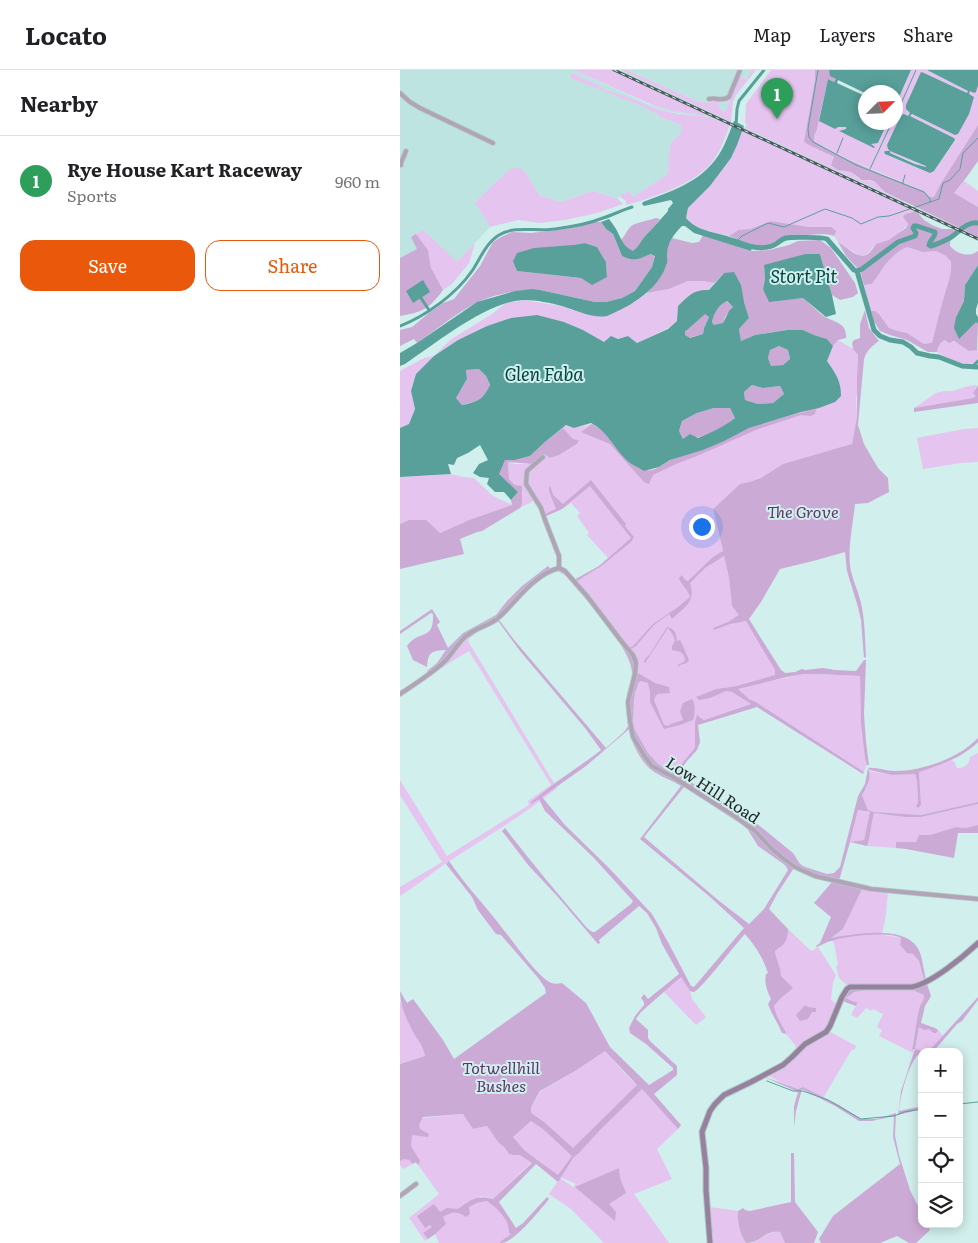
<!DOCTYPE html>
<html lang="en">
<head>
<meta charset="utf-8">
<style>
  :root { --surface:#fff; --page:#f2f2f2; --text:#202124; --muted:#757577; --line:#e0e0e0; --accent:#ea580c }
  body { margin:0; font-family:Literata,serif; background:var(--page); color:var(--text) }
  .controls { position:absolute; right:15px; bottom:15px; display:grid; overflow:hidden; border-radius:10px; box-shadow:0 2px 12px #0003 }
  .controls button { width:45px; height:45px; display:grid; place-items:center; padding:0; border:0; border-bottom:1px solid var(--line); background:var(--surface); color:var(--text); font:25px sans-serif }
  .compass { position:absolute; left:458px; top:15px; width:45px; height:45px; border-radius:50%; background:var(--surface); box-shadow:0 2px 12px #0003; rotate:66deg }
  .you { position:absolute; left:301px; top:456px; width:18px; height:18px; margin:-12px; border:4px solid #fff; border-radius:50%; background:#1a73e8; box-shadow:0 0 0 8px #1a73e833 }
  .badge { display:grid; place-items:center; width:32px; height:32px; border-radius:50%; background:var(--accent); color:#fff; font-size:16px; font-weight:700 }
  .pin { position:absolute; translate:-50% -41px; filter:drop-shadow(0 1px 2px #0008) }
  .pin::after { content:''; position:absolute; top:26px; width:18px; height:15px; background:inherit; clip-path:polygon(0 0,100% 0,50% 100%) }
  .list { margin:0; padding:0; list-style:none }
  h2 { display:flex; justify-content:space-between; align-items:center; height:65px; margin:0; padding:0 20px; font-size:21px }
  h2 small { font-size:16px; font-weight:400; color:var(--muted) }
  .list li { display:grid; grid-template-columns:32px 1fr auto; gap:15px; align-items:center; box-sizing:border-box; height:90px; padding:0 20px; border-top:1px solid var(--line) }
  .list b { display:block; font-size:19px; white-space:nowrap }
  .list p { margin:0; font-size:16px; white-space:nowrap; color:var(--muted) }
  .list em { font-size:16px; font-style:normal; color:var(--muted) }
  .actions { display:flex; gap:10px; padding:15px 20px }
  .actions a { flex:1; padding:11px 0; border:1px solid var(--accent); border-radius:15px; text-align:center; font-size:18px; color:var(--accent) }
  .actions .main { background:var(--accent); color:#fff }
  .icon { flex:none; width:28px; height:28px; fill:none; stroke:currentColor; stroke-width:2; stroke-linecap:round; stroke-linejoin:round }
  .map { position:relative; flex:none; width:578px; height:1173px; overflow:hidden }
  header { display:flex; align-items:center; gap:30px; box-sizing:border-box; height:70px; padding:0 25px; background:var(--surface); border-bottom:1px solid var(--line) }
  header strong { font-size:24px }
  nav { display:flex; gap:28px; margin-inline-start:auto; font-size:18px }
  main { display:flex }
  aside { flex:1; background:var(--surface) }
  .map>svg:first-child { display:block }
</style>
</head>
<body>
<header>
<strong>Locato</strong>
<nav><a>Map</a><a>Layers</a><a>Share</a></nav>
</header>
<main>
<aside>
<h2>Nearby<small></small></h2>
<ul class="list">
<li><span class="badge" style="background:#2e9e5b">1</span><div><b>Rye House Kart Raceway</b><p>Sports</p></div><em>960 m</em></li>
</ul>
<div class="actions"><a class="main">Save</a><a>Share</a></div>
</aside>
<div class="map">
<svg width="578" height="1173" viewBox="0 0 578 1173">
  <rect width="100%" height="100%" fill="#d1efec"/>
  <g fill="#bde4e1">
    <path d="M 0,0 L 174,0 L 248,34 L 260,38 L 273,41 L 308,45 L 212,0 L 221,0 L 474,118 L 470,120 L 317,49 L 259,40 L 225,26 L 202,19 L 202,17 L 172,3 L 171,8 L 246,38 L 250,41 L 258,44 L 258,46 L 281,55 L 282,61 L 280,65 L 275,68 L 270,78 L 268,104 L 233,127 L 219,126 L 218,129 L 193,121 L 161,132 L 139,125 L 126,103 L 75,131 L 90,157 L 57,192 L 23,183 L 0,197 Z"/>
    <path d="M 227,0 L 351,0 L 348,9 L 340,6 L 325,42 L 320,39 L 318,32 L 306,33 L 297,31 Z"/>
    <path d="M 476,119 L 578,167 L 578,171 L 472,121 Z"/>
  </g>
  <g fill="#e6c4f0">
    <path d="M 174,0 L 212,0 L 310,46 L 273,41 L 255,36 Z"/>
    <path d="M 221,0 L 227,0 L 297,31 L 306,33 L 318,31 L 320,39 L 325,42 L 340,6 L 347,9 L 351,0 L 356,0 L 336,25 L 333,32 L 331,52 Z"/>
    <path d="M 371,0 L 415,0 L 415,10 L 404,71 L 435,88 L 442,100 L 451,102 L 458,108 L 475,112 L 485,122 L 503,130 L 504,132 L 345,58 L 347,54 L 345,53 L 346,34 Z"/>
    <path d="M 511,0 L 527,0 L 568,21 L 567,24 L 524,3 L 507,41 L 510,43 L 508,46 L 504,44 L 526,97 C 515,94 492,82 484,82 L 485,84 C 501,91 516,98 534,101 L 555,71 L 554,68 L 510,46 L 511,44 L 557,65 L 574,27 L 568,24 L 570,21 L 578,14 L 578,55 L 534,127 L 530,127 L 524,121 L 460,94 L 438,84 L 414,71 C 413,64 417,58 419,51 L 435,58 L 438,57 L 447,57 L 447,59 L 440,61 L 440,62 L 474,75 L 471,74 L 472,73 L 478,73 L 487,53 L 496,52 L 496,34 Z"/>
    <path d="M 172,3 L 202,17 L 202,19 L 225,26 L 259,40 L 279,44 L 309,47 L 330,55 C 325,67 321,80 313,91 C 297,113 253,128 226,135 L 226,131 L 219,126 L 229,121 L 233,127 L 268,104 C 269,95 268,84 271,75 C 274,65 283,68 281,55 L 258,46 L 258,44 L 250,41 L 246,38 L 170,8 Z"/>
    <path d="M 342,60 L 514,141 L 503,147 L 508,154 C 503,160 495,167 488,171 C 484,173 480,172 476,174 C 469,179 471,185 460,186 L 438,172 L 434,166 L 435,161 L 419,157 L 409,157 L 371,151 L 350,159 L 338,160 L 329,166 C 314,162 297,160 286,148 L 288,138 L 310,116 L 331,88 Z"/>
    <path d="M 119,97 L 126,103 L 139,125 L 161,132 L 193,121 L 218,129 L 223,134 L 197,143 L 165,150 L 140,153 L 118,150 L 90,157 L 75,132 L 110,99 L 116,98 L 118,99 Z"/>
    <path d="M 564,111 L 578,121 L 578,137 L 554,123 Z"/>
    <path d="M 23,160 L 57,192 L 75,173 L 69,193 L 52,214 L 43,220 L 31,198 L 28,180 L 16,164 Z"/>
    <path d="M 507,177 L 523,182 L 536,181 L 546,186 L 551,192 C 552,205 547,215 544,227 C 539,242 536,258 532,274 L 524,274 L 507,263 L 498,261 L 489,258 L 479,244 L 475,241 L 471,241 L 464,215 L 472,214 C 483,199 489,185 507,177 Z"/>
    <path d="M 288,211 L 303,211 L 314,213 L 309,220 L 278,236 L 277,251 L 268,258 L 237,273 L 228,266 L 204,272 L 183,260 L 164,252 L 111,248 L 87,256 L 58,270 L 34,286 L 16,304 L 11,321 L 15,339 L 9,354 L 0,358 L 0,301 L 24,288 L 34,286 L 50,270 L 92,244 L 106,233 L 124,230 L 161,236 L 172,240 L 233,233 L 247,223 L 269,219 Z"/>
    <path d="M 438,270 L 453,279 L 458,285 L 457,306 L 458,320 L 456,328 L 457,346 L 452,375 L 383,394 L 361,408 L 349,412 L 340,414 L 313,439 L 329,508 L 332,535 L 346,551 L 364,580 L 375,600 L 376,610 L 405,604 L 418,604 L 460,606 L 461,654 L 465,689 L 467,695 L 466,696 L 464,702 L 356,632 C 349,629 340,624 336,616 L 316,619 L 297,627 L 326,621 L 332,622 L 351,634 L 304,650 L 300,646 L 295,652 L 295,679 L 274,703 L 268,701 L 257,693 L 248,683 L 235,660 L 233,654 L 234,630 L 235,623 L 239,612 L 238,603 L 231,579 L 224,573 L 179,514 L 176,515 L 174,513 L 200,497 L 232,468 L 208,488 L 187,465 L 189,463 L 177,446 L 180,443 L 171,433 L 162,439 L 144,447 L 137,429 L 120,438 C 123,433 121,428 123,422 L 109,409 L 108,392 L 115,394 L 133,394 L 144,384 L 150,388 L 159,385 L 177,374 L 179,370 L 173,369 L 162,358 L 166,355 L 174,358 L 192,354 L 201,358 L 214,376 L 244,401 L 259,398 L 269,390 L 287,384 L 436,304 L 427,291 L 433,276 Z"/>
    <path d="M 545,270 C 557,272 567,278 578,279 L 578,290 C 567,300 549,288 537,282 C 538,277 540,272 545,270 Z"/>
    <path d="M 577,315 L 573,323 L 577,326 L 573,328 L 514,338 L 536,323 L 544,321 L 553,321 L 568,316 Z"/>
    <path d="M 578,358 L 578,392 L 561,393 L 523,399 L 517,368 L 564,359 Z"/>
    <path d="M 51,404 L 63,407 L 74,408 L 93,426 L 113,435 L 69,450 L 40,463 L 9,450 L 0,454 L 0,407 Z"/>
    <path d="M 67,565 L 69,568 L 68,571 L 157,718 C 124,745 87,766 51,790 C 34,801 18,815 0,826 L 0,817 L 42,792 L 0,725 L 0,710 L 47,786 L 129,735 L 128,731 L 151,715 L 69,581 L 49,593 L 0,627 L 0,622 L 28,603 Z"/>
    <path d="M 578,683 L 578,732 L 521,745 L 474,742 L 468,740 L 462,725 L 468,715 L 469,701 L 492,705 L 515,704 L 517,711 L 518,733 L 521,734 L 519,702 L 552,690 L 555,693 L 557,698 C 565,698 569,695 570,687 Z"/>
    <path d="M 578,734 L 578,755 L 566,758 L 556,757 L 530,765 L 519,765 L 516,772 L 497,772 L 496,778 L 467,776 C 471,765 471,754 474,743 L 505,747 L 521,747 Z"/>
    <path d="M 458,740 L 471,743 L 464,770 L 450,772 Z"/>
    <path d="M 463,817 L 488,821 L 486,844 L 482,865 L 498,867 L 501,868 L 500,875 L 508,883 L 513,884 L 519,891 L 525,913 L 520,922 L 524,925 L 524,927 L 519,938 L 512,978 L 515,979 L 519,956 L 522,959 L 529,959 L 533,963 L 536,963 L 538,960 L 543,966 L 528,982 L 515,979 L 513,983 L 479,966 L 482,960 L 477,957 L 483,944 L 473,939 L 472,941 L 466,938 L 457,948 L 451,945 L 456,936 L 440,930 L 427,960 L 456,976 L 455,979 L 451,981 L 423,1028 L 403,1017 L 398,1019 L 380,1012 L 368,1005 L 398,982 L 395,975 L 386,964 L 387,963 L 377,946 L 374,936 L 376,933 L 392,918 L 381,906 C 381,895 376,891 375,881 C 385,874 388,872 388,859 L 410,880 L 412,881 L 418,877 L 436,905 L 433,913 L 431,929 L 435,933 L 449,917 L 439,908 L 436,896 L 438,895 L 434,873 L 430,869 L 443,859 Z"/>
    <path d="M 281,906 L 290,921 L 292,929 L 306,947 L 296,955 L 264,922 Z"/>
    <path d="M 0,931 L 14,963 L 24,981 L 25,986 L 0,994 Z"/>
    <path d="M 205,980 C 216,994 228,1008 242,1019 L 278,1059 L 257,1079 L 272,1109 L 234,1124 L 269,1173 L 204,1173 L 171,1139 L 149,1124 L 160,1108 L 173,1117 L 176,1114 L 158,1106 L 136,1088 L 93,1129 L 81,1126 L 68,1137 L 77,1133 L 88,1131 C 97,1138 111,1150 109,1163 L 111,1164 L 101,1172 L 101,1173 L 39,1173 L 35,1164 L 25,1171 L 9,1148 L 39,1124 L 16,1092 L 3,1099 L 0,1095 L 0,1050 L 64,1044 L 73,1059 L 87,1056 L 98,1072 L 105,1078 L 113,1067 L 131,1051 L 131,1037 L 141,1021 L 175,1001 Z"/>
    <path d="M 310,1137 L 338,1141 C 337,1152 340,1164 346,1173 L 313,1173 Z"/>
    <path d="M 375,1162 L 380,1162 L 385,1173 L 352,1173 C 360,1170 366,1163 375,1162 Z"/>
  </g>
  <g fill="#ccaad6" fill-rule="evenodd">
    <path d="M 415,0 L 429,0 L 429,1 L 436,9 L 434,12 L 428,9 L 417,59 L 414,66 L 414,71 C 448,92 487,106 524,121 L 530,127 L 534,127 L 540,115 L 578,55 L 578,91 L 566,108 L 554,123 L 578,137 L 578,167 L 485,122 L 475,112 L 470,110 L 462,110 L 451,102 L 446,101 L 438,100 L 431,95 L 434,87 L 405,73 L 404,71 L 415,10 Z"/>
    <path d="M 514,141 L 518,143 L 524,150 L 532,155 L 542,159 L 553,159 L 557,160 C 552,165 550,169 550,176 C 557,184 569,188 578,181 L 578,195 L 565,215 L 564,231 L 556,247 L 576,252 L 578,254 L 577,280 L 569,281 L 554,271 L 549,273 L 545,270 C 540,272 538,277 537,282 L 528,282 L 507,270 L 490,265 L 480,261 L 474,251 L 471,241 L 475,241 L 479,244 L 489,258 L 498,261 L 507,263 L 524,274 L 532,273 C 536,258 539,242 544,227 C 547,215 552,205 551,192 L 546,186 L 536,181 L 523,182 L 507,177 C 489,185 483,199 472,214 L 464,215 L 460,201 L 446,186 L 438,172 C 448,177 461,194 471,181 C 473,179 474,176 476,174 L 489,170 L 506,158 L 508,154 L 503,147 C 505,142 511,144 514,141 Z"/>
    <path d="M 256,148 L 260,149 C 256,156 251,159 246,165 C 241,170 239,177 233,182 L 226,178 L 221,170 C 225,166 227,160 231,156 C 234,153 251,150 256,148 Z"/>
    <path d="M 371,151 L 409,157 L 431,157 L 436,161 L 434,166 C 424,163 416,165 407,165 C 399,165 391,164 384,167 C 377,170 370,176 363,177 C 353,177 338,169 329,166 L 338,160 L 350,159 Z"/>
    <path d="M 194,152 L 201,152 L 206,159 L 213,164 L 222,186 L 239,188 L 251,184 L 255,185 L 252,197 L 235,221 L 222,228 L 206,232 L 195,232 L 140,220 C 123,218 91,225 76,233 C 55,244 36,260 17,273 L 14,269 L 0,276 L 0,260 L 12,257 L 29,243 L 43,233 L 54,229 L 80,196 L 93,172 L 101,167 L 112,162 L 131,163 L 173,158 ZM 185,173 L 197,177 L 206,192 L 207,206 L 192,214 L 181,208 L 117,201 L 173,175 Z"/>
    <path d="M 16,164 L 28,180 L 31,198 L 43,220 C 29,239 23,242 0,246 L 0,188 L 17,179 L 11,167 Z"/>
    <path d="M 303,165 L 351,181 L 369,180 L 389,175 L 398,171 L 420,170 L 431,178 L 455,213 L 458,223 L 453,227 L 440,230 L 432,225 L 420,184 L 405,184 L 364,196 L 365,209 L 363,219 L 389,229 L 403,228 C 410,234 418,242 425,247 C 435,252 447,253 446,268 L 438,270 L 433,276 L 427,269 L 414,265 L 403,260 L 387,260 L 355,265 L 341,271 L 339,259 L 349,248 L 344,232 L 324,203 L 314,213 L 303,211 L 288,211 L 269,219 L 247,223 L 261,206 L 267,194 L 266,187 L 268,175 L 272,168 L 292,173 L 299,172 Z"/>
    <path d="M 326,231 L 333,237 L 325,247 L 323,253 L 315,256 L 312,252 C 314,243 317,235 326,231 Z"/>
    <path d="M 465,240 L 469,258 L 479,271 C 472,276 467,280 464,289 L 458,355 L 464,374 L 478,398 L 488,408 L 489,422 L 468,433 L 455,434 C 453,454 448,475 450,496 C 452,509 458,520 461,533 C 465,551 465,570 466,587 L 464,588 L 461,550 L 458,537 L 447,501 L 445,482 L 417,490 L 380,499 L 361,532 L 349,549 L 381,600 L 385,603 L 395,602 L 402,599 L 405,600 L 423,598 L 435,600 L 456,601 L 464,590 L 466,590 L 464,644 L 466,672 L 469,695 L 467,695 L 465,689 L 461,654 L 460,606 L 418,604 L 405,604 L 387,607 L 338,619 L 349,629 L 356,632 L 464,702 L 463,704 L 357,637 L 298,655 L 300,672 L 297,680 L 287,691 L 278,704 L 356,753 L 393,783 L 400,794 L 405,797 L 427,804 L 434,803 L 440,797 L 458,726 L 465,714 L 468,698 C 472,708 467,717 462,725 L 468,740 L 474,742 L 490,743 L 521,745 L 578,732 L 578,734 L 521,747 L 505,747 L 474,743 C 471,754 471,765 467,776 L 450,772 L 439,811 L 394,798 L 377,824 L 369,839 L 388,859 C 388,872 385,874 375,881 C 376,891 381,895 381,906 L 393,918 L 380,929 L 374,936 L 377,946 L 387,964 L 382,963 C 378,953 372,945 368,934 L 371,929 C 367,921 364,913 366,904 L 368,903 C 362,886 356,877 345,864 C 337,872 301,920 294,922 C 292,922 291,921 290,921 L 281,907 L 241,942 L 236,949 L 248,960 L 248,968 L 250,971 L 277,996 L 277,1005 L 254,1024 L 281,1055 L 278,1059 L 242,1019 L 200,1060 L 180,1082 L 173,1088 L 158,1112 L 136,1094 L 99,1132 L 116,1158 L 123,1153 L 147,1127 L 149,1129 C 140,1140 114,1173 101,1173 L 100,1172 L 111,1164 L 109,1163 C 110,1150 97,1138 87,1131 L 77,1133 L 69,1137 L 70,1144 L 66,1147 C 58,1141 52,1141 43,1147 L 46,1154 L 35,1164 L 28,1169 L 23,1163 L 32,1157 L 30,1155 L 25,1158 L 17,1146 L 34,1134 L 40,1142 L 47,1138 L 58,1139 C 72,1129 76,1125 93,1129 L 132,1093 L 120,1085 L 114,1085 L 109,1084 L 105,1078 L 98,1072 L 87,1056 L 73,1059 L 63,1044 L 23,1047 L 19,1055 L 20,1059 L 29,1064 L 28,1067 L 12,1065 L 11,1076 L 20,1091 L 18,1095 L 16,1092 L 13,1094 L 9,1090 L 4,1089 L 0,1091 L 0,994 L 25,986 C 24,979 20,973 16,967 C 8,953 0,937 0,921 L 7,933 L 13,929 L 43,970 L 54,989 L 146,923 L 145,918 L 139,909 L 101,865 L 96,864 L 78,840 L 72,827 L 46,794 L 49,791 C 65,815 85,835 102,858 C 114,872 136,905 151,913 C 155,914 158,914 162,913 L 186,933 L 210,977 L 249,1015 L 273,1000 L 273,998 L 246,974 L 230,963 L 229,958 L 235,946 L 244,935 L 244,932 L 241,928 L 244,924 L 248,929 L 279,904 L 262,874 L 256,858 L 247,843 L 239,836 L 199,870 L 200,873 L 198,874 L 158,827 L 129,796 L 102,761 L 105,758 C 131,792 159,825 187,858 L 192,862 L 195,862 L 231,834 L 233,831 L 193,787 L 145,741 L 139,729 L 131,734 L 131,732 L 155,713 L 192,687 L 201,680 L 185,658 L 120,581 L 98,551 L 80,560 L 69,568 L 67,566 L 46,590 L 29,604 L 27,601 L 37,593 L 46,580 C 32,581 28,581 27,597 L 13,590 L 7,576 C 19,559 34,572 33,544 L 31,543 L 0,564 L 0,561 L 32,539 L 40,552 L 37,555 L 48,578 L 63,563 L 96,545 L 107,531 L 122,516 L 148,496 L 152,500 L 159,498 L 165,501 L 172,511 L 199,496 L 231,468 L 190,416 L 162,439 L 144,447 L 147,443 L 156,439 L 149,421 L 149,416 L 151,418 L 153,425 L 163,434 L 191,410 L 226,454 L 225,456 L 234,467 L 231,472 L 200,497 L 174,513 L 176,515 L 179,514 L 226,575 L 230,578 L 235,574 L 253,554 L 278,537 L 290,527 C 288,519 281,515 279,508 L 282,505 L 285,510 L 288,511 L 313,487 L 323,481 L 313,439 L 340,414 L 349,412 L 361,408 L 383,394 L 452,374 L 457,346 L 457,306 L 458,288 L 458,285 L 453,279 L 452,273 L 454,270 L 460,268 L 460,254 ZM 324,486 L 329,508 L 332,536 L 339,545 L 328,552 L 313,558 L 314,560 L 330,554 L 346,551 L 375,600 L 375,605 L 337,616 L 316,619 L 296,627 L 299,630 L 310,628 L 326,621 L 332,622 L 351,634 L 304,650 L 297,645 L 295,652 L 295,678 L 274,703 L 268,701 L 257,693 L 248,683 L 235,660 L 233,654 L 234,630 L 235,623 L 239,612 L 241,611 L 248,613 L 250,622 L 250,632 L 264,659 L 280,655 L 293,650 C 295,643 296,635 292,629 L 283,633 L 280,641 L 283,650 L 271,654 L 268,656 L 264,655 L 254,630 L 257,624 L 270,623 L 269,617 L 255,613 L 238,603 L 238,589 L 231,579 L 236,576 L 254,555 L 269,544 L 272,549 C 285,537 296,532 290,513 L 305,498 ZM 152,501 L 158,501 L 165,505 C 181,524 233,579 232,603 C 232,610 228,618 227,625 C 225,636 227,646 228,656 L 224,662 L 206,678 L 115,571 L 99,550 L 122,525 ZM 228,660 L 229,660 C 232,675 243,696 256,703 C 264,708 273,711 281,716 L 240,769 L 309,826 L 344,858 L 294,917 L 291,916 L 268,872 L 252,844 L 209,798 L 165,755 L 142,727 L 186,696 ZM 284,717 L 341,754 L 348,760 L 358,776 L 385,795 L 388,800 L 364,839 L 349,854 L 318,830 L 244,767 ZM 458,740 L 470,742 L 464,770 L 450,772 ZM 205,981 L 237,1015 L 173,1078 L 144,1052 L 131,1043 L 131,1037 L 140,1021 L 175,1001 ZM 131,1051 L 143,1059 L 172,1086 L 158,1105 L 124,1080 L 113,1067 Z"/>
    <path d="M 305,243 L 309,247 L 304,258 L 303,264 L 289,268 L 285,265 L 285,260 Z"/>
    <path d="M 379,276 L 388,280 L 390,289 L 383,295 L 371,297 L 368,288 L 370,280 Z"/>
    <path d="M 79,299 L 86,306 L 90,316 C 83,330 78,331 62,335 L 56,328 L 67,309 L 66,300 Z"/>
    <path d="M 352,315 L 363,318 L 380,316 L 384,324 L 373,333 L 358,334 L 345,330 L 344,322 Z"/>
    <path d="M 578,315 L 578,333 L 514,342 L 514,338 L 573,328 L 576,326 L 573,323 Z"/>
    <path d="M 314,338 L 330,338 L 335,348 C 317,361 306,368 283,369 L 279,361 L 282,351 L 297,343 Z"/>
    <path d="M 416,339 L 415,344 L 411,346 L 401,345 L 358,359 L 297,386 L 276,394 L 253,405 L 249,414 L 244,412 L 210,374 L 181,362 L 192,354 C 212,364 219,389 242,399 C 253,405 263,393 273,389 C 283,385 295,383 305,379 C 320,373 335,363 350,358 C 358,355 367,353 376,350 C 389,346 402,342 416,339 Z"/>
    <path d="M 163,358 L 173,369 L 179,370 L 177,374 L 159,385 L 150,388 L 144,384 L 133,394 L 108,392 L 109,409 L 115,415 L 122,416 L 122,434 L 120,438 L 82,461 L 77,462 L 60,469 L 64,484 L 0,499 L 0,454 L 9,450 L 26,450 L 40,463 L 69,450 L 112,435 L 111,430 L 118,422 L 98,404 L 105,390 L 115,390 L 130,386 L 145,372 Z"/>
    <path d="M 267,557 C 276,559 276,564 277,571 L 280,570 C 282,573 287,586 289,590 L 287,593 L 280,595 L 278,597 L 278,595 L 285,591 C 285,582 279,581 272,580 L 272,576 L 275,571 L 273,565 L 268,558 L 245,593 L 244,592 L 245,589 L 250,584 Z"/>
    <path d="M 578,668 L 578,672 C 562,688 540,695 519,702 L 521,734 L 520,736 L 518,738 L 516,736 L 518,733 L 517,711 L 515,704 L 492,705 L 470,700 L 468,698 C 475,697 487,701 495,701 C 523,701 559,688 578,668 Z"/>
    <path d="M 578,755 L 578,763 L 558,763 L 554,788 L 506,779 L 496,778 L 496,772 L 516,772 L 519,765 L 530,765 L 556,757 L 566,758 Z"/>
    <path d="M 432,812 L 463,817 L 443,859 L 431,868 C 453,864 503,855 517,877 C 522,884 522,892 524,900 C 525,909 528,917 531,926 L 525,936 L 521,953 L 535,958 L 538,960 L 536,963 L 533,963 L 529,959 L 524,960 L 519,957 L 515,979 L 528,982 L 578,927 L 578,930 L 562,951 L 557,954 L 533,982 L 522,982 L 522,986 L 518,985 C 508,995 500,1027 499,1041 L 522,1036 L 522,1039 L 498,1045 L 501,1021 L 515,979 L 512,979 C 515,966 516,952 519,939 C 520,934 524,931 524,925 L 513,920 L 466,920 L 454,922 L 446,928 L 454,932 L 457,932 L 456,936 L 440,930 L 447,919 L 512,917 L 525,913 L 519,891 L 513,884 L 507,883 L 500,875 L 501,868 C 488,861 446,866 431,871 C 426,872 422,875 417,877 L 416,876 L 420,873 L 431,847 L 414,833 Z"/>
    <path d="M 405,935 L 408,937 L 416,938 L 416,942 L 412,942 L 408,949 L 400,951 L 396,945 Z"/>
    <path d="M 362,1006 L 398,1019 L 403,1017 L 439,1035 L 461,1049 L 477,1049 L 496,1043 L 495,1066 L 499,1085 L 510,1120 L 522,1144 L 522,1154 L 527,1154 L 530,1160 L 516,1173 L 509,1173 L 497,1166 L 480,1173 L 421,1173 L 419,1169 L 433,1146 L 500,1094 L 493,1067 L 494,1046 L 472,1051 L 459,1051 L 435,1036 L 402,1019 L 396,1041 L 394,1057 L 394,1036 L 398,1022 Z"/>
    <path d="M 391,1083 L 394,1083 L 395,1132 L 418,1162 L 414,1173 L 385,1173 L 380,1162 C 363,1160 362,1173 346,1173 C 340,1164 337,1152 338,1141 L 343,1138 L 345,1140 L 350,1141 L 391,1132 Z"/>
    <path d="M 219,1098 L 220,1108 L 226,1123 L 209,1134 L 216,1142 L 215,1151 L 175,1117 Z"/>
  </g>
  <g fill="#59a09b" fill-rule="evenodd">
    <path d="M 429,0 L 511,0 L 496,34 L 496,22 L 465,23 L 438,10 L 437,13 L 465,26 L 466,52 L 487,53 L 478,73 L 471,74 L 475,77 L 474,78 L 439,61 L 446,59 L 446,57 L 438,57 L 435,59 L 419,51 L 428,9 L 434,12 L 436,9 L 430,6 Z"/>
    <path d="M 527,0 L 578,0 L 578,15 L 576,22 L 574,23 L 570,21 L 569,24 L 574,27 L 569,44 L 558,64 L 555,65 L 512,44 L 510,46 L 554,68 L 555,70 L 534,101 L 530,103 L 485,84 L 484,82 L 485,81 L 490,81 L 490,83 L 515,94 L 526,97 L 526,96 L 490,81 L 488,79 L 487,75 L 501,45 L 504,44 L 508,46 L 510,43 L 506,39 L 506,35 L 521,2 L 524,3 L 567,23 L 568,21 Z"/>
    <path d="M 334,51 L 344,56 L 337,75 L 331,88 L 310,116 L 288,138 L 286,148 C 297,161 315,162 330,167 C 338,169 345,172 353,175 L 351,181 L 294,163 L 285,156 L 282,156 C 274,164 267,173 267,185 C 267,189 268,192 266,196 C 261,211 247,224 234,232 C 227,237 214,243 207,246 C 195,249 174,240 162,236 C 151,233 136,230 125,230 C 89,230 35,274 5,294 L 0,296 L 0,283 L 17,273 L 77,232 L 115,221 L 132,219 L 140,220 L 195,232 L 206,232 L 222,228 L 235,221 L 252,197 L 255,186 L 251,184 C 238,189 235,192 222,186 L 213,164 L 206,159 L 201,152 L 209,149 C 212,153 216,158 218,163 C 223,172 223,176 233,181 C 239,177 241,170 246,165 C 254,157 261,149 268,141 L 268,139 L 273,133 L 271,130 L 244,136 L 242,134 L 243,132 C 271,121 300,113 318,86 C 325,76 329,63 334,51 Z"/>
    <path d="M 185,173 L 197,177 L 206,192 L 207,207 L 192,215 L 181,208 L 117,201 L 113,191 L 117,183 L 134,178 L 173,175 Z"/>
    <path d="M 405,184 L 420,184 L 432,225 L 436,244 L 426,247 L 403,228 L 369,232 L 363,219 L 365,209 L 364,195 Z"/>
    <path d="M 578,195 L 578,233 L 576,239 L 576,244 L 578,247 L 578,254 L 576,252 L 559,269 L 554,258 L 556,247 L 564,231 L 565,215 Z"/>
    <path d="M 334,202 L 341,215 L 344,232 L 349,248 L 339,259 L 341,271 L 355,265 L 387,260 L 403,260 L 414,265 L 427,269 L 433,276 L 427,291 C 436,304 441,311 441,326 L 435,332 L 419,338 L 401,342 L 349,358 L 324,371 L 303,380 L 270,390 L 259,397 L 244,401 C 240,398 234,396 230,393 C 215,381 208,361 191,353 L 174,358 L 166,355 L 145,372 L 130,386 L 115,390 L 105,390 L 99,404 L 118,422 L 111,430 L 104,422 L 95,422 L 87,414 L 89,408 L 80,407 L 73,403 L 79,394 L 88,390 L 80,375 L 68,383 L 57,388 L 54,395 L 48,394 L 51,404 L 0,407 L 0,358 L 9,354 L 15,339 L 11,321 L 16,304 L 34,286 L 58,270 L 87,256 L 111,248 L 137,245 L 164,252 L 183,260 L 204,272 L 211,266 L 218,269 L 228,266 L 237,273 L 268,259 L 277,251 L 278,236 C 288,226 294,219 309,220 L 324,203 ZM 327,231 L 333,237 L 329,241 L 323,253 L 314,255 L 312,252 C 314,243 318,235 327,231 ZM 305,244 L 309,247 L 304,258 L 303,264 L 290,268 L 285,265 L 285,261 L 287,260 ZM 379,276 L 388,280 L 390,289 L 383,295 L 371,296 L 368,288 L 370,280 ZM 79,299 L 86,306 L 90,315 C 83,330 77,332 62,335 L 56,328 L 67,309 L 66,300 ZM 352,315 L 363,318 L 380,316 L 384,324 L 373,333 L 358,334 L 345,330 L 344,322 ZM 314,338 L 330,338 L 335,348 C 323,357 311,363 298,368 L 290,364 L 283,369 L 279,361 L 282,351 L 297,343 Z"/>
    <path d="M 23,210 L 30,222 L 13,233 L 6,221 Z"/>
  </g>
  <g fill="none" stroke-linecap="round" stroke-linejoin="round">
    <g stroke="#59a09b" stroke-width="1">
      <path d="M 418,0 L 408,59 L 409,67 L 413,72 L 456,95 L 524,122 L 530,129 L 530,132"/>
      <path d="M 496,45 L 516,0"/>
      <path d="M 437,83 L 443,68"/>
      <path d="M 470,99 L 492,52"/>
      <path d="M 503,114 L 503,112 L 505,105"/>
      <path d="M 338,170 L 342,166 L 368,153 L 384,157 L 425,139 L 452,148 L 461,154 L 478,147 L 489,146 L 539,129 L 543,113 L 550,110 L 560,99 L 563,83 L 578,68"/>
      <path d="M 367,1011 L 393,1021 L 403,1021 L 428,1030 L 461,1049 L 494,1046 L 504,1042 L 522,1039"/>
      <path d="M 559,1034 L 578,1032"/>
    </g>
    <g stroke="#59a09b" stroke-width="3">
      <path d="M 336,56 L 337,39 L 339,31 L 364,0"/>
      <path d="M 21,228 L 29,240"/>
      <path d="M 0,256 C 26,246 56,224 72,201 C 80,189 86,173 99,165 C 115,155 137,162 155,159 C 171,157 188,154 203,148 C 213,145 222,140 232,137"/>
      <path d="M 572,297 L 578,291"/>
    </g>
    <g stroke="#59a09b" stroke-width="5">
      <path d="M 348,176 C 357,178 368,179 376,174 C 379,172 382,169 386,168 C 390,167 423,167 427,169 L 454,200 L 457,201 L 474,260 L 480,266 L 490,270 L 503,272 L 511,277 L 517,283 L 530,286 L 539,287 L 562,296 L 578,297"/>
      <path d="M 457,201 L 462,199 L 498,172 L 515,166 L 516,163 L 513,158 L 514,156 L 517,156 L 535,162 C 536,167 530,169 529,175 L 531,176 C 538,174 544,171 550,168 C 559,162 567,151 578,153"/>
    </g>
    <g stroke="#b0cbc8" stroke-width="5.5">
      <g id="street">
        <path d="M 0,23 L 10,32 L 20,38 L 93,73"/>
        <path d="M 309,29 C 316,27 322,32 329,27 L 340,0"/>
        <path d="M 1,95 L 1,93 L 6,81"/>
        <path d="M 143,387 L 127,401 L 126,414 L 141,438 L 145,450 L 159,486 L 159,498"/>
        <path d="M 159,498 L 165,501 L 187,526 L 222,572 L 233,585 L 236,593 L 235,604 L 228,632 L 230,651 L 233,667 L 245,687 L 252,696 L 273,707 L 333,745 L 355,761 L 371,778 L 384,789 L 395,797 L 415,806 L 471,819 L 578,829"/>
        <path d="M 0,624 C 15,614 31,604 44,592 C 52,584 58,573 66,566 C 75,558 88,556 97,549 C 117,532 132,505 159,498"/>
        <path d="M 0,1126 L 16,1114"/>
      </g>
    </g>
    <g stroke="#b0cbc8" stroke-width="7">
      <path id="secondary" d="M 310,1173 L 306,1120 L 306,1098 L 302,1062 L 310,1041 L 315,1034 L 324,1025 L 351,1012 L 383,995 L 392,987 L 405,974 L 426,962 L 430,956 L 442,927 L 447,919 L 450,917 L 512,917 C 532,913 563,887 578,873"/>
    </g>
    <use href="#street" stroke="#b2a3b6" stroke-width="4"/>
    <use href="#secondary" stroke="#97819e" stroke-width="5"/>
    <g stroke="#4b5b5a" stroke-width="3">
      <path id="rail" d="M 214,0 L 578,169"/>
    </g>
    <use href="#rail" stroke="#d1efec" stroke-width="1" stroke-dasharray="4" stroke-linecap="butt"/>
  </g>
  <g text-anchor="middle" stroke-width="4" stroke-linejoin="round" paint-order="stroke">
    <g font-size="16" font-style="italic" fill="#5f336b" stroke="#d1efec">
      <text x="403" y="448">The Grove</text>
      <text x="101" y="1004">Totwellhill<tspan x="101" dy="18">Bushes</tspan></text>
    </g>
    <g font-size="16" fill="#1c2726" stroke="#d1efec">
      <text transform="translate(313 720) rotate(33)" y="6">Low Hill Road</text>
    </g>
    <g font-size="18" font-style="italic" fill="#004441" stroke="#d1efec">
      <text x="404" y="213">Stort Pit</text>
      <text x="144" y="311">Glen Faba</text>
    </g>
  </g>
</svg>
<div class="controls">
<button>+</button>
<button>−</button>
<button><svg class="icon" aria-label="locate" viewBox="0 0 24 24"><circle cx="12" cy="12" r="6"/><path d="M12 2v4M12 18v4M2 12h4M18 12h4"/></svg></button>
<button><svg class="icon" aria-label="layers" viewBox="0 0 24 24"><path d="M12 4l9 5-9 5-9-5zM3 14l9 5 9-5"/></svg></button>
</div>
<svg class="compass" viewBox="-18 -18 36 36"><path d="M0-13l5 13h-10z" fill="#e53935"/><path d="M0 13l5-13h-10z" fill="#757577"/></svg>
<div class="you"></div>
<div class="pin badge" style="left:377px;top:49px;background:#2e9e5b">1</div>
</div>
</main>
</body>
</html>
